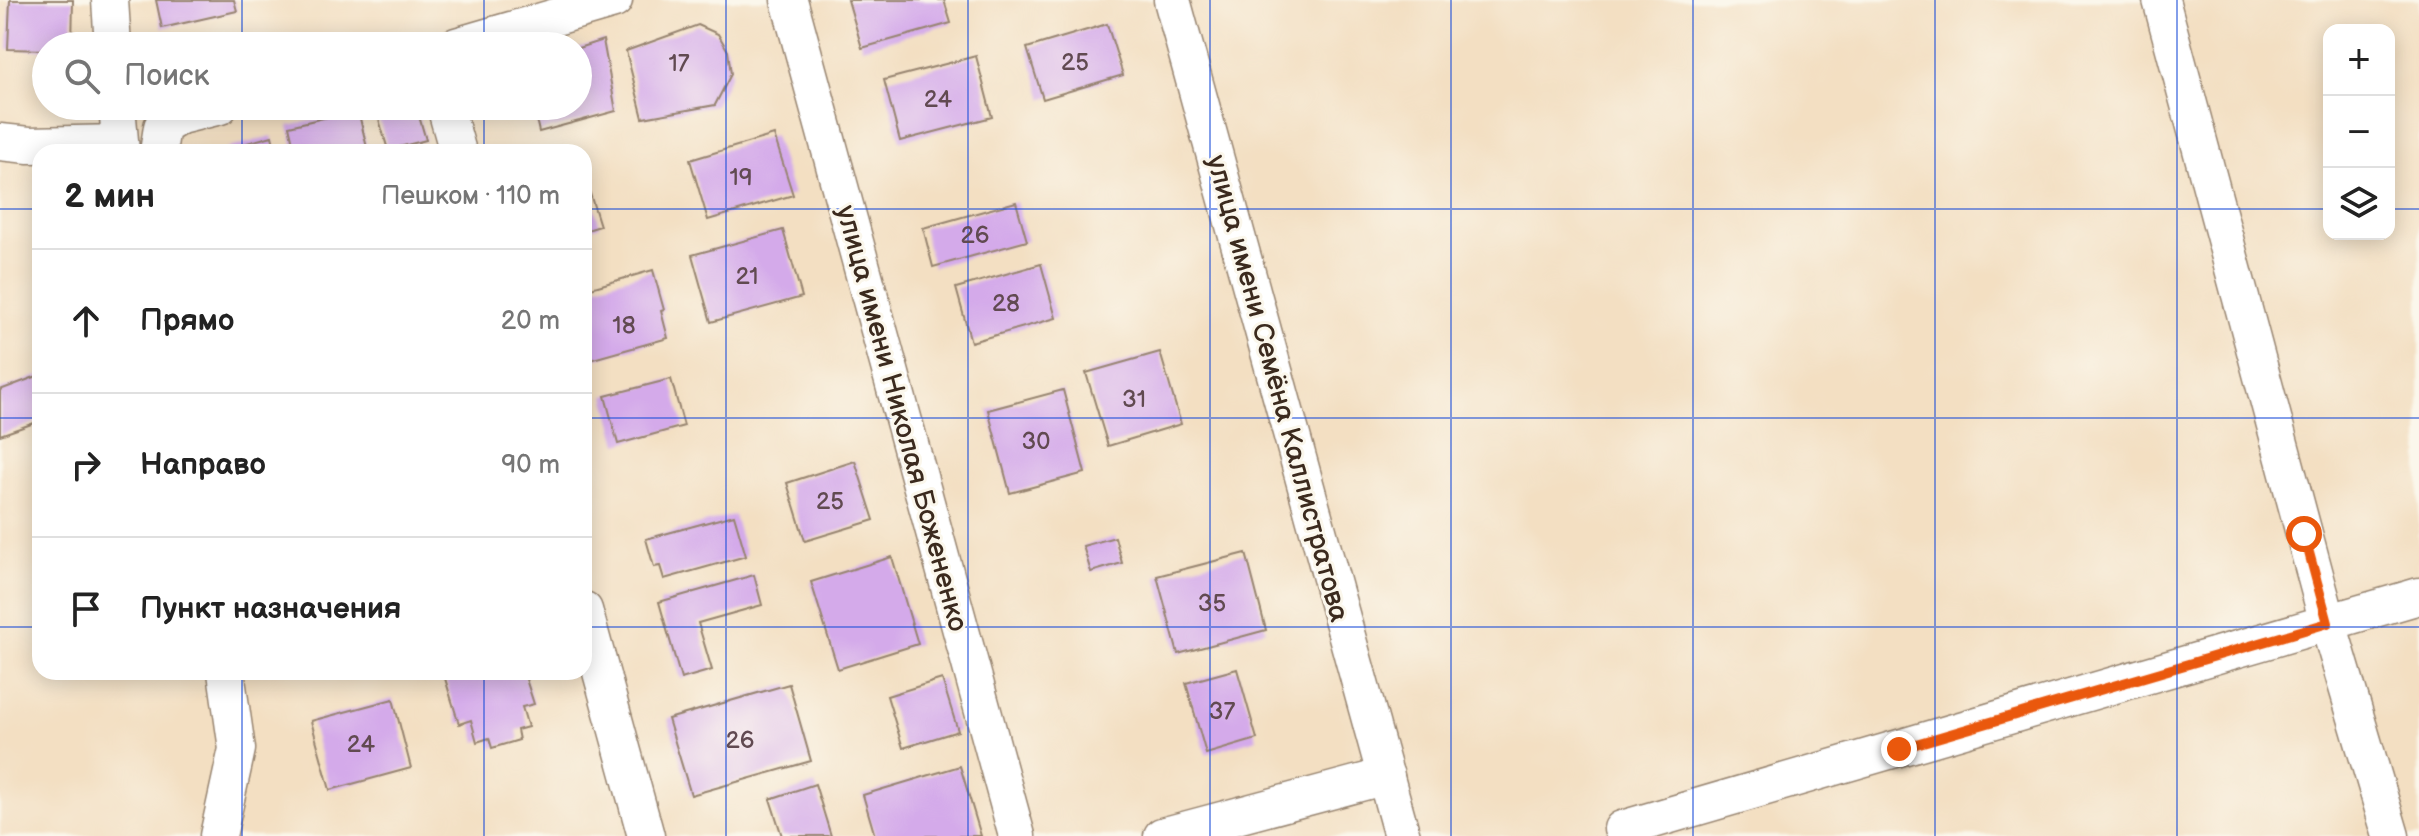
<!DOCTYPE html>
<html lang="ru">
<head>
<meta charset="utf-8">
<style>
  :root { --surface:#fff; --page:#f6f6f6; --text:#222; --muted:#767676; --line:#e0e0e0 }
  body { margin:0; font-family:"Balsamiq Sans",sans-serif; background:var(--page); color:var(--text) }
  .controls { position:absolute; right:24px; top:24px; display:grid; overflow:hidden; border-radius:16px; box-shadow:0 4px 20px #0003 }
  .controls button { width:72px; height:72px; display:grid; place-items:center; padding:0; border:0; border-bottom:2px solid var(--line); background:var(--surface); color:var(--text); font:40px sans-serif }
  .stop { position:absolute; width:24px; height:24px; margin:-18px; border:6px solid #ea580c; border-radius:50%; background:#fff }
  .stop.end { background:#ea580c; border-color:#fff; box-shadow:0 2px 8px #0008 }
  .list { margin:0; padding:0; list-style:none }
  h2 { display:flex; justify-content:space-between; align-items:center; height:104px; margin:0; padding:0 32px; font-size:34px }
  h2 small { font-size:26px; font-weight:400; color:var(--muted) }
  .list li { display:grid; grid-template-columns:52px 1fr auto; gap:24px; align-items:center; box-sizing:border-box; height:144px; padding:0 32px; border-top:2px solid var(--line) }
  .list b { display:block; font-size:30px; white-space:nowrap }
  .list em { font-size:26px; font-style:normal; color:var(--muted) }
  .icon { flex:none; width:44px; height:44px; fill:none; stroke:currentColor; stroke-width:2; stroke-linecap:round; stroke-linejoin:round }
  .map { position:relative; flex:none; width:2419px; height:836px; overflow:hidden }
  .search { position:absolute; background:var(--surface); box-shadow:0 4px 20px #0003; left:32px; top:32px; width:560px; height:88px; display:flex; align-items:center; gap:20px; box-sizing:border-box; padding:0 28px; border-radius:44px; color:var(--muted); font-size:30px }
  .panel { position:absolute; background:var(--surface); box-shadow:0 4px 20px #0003; left:32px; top:144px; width:560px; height:536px; border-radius:24px }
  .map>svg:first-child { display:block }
</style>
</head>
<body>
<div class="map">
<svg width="2419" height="836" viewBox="0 0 2419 836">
  <rect width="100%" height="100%" fill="#fbf7ec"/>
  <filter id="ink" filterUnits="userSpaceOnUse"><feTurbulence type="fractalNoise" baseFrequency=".0125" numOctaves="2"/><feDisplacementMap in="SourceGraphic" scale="16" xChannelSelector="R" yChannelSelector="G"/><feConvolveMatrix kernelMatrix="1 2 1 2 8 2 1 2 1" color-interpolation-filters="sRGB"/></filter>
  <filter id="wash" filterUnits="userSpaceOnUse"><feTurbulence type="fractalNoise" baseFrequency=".006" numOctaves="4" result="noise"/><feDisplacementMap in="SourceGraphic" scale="32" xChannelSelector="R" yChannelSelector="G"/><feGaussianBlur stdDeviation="1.8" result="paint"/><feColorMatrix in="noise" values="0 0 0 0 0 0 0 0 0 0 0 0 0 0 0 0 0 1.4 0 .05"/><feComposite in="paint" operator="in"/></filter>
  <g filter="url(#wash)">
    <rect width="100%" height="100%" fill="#f3dfc2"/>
    <g id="blocks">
      <g fill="#d4aaea">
        <path d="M 10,0 L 73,0 L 72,46 L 46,46 L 46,50 L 8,49 Z"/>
        <path d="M 156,0 L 234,0 L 237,11 L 162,28 Z"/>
        <path d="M 848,0 L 944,0 L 951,23 L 862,48 Z"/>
        <path d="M 1107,24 L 1123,75 L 1043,99 L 1027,48 Z"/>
        <path d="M 698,25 L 718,34 L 728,51 L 731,74 L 715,105 L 643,118 L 626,51 Z"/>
        <path d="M 603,40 L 616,111 L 539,132 L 533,106 L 578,106 L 578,48 Z"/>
        <path d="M 976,56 L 992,117 L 900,141 L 884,80 Z"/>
        <path d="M 375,106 L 416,106 L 426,140 L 388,150 Z"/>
        <path d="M 358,110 L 368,152 L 295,152 L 289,126 Z"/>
        <path d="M 774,135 L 793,195 L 708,220 L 690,160 Z"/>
        <path d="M 272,136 L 276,152 L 218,152 L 218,151 Z"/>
        <path d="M 587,184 L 600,226 L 584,231 L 584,185 Z"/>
        <path d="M 1016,202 L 1027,241 L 933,267 L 923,228 Z"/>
        <path d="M 783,230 L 802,297 L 711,322 L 692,255 Z"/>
        <path d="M 1041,264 L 1056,318 L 971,342 L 956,288 Z"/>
        <path d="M 653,270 L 664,310 L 661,311 L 668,338 L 586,361 L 584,353 L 584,290 Z"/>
        <path d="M 1160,352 L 1181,424 L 1108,446 L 1086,373 Z"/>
        <path d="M 40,375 L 40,421 L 0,435 L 0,390 Z"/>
        <path d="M 671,379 L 684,426 L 618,444 L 605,396 Z"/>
        <path d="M 1063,390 L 1085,473 L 1010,493 L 988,410 Z"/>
        <path d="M 855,461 L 874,520 L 805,541 L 787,483 Z"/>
        <path d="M 734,515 L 746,556 L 664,579 L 660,566 L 654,567 L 646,539 Z"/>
        <path d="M 1115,537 L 1122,563 L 1091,572 L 1083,546 Z"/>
        <path d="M 1246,553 L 1266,630 L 1178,654 L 1157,576 Z"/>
        <path d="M 892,557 L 918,644 L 838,669 L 811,582 Z"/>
        <path d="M 754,575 L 762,605 L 698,623 L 712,670 L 681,679 L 659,602 Z"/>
        <path d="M 1237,669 L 1257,739 L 1206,754 L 1186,683 Z"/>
        <path d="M 443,672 L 535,672 L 525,676 L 534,704 L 522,707 L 528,727 L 517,730 L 519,740 L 492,748 L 489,738 L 477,742 L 471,720 L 459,724 Z"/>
        <path d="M 942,679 L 958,731 L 903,748 L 887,696 Z"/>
        <path d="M 789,684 L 811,761 L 691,795 L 668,719 Z"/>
        <path d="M 393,699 L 411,768 L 330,790 L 311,721 Z"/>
        <path d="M 960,766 L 981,836 L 875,836 L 863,795 Z"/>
        <path d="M 815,784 L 831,836 L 782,836 L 770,799 Z"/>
      </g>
    </g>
  </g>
  <g filter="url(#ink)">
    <use href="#blocks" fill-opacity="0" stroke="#978470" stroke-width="2"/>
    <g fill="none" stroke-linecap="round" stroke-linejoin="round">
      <g stroke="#978470" stroke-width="39">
        <g id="minor">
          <path d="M 110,0 L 113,46"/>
          <path d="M 789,0 L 1017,836"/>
          <path d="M 1172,0 L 1402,836"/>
          <path d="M 2161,0 L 2328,623 L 2391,836"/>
          <path d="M 456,46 L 614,0"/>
          <path d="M 117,106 L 121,152"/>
          <path d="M 445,106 L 458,152"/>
          <path d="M 0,142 L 29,145 L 120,143"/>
          <path d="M 158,152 L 162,127 L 180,116 L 220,106"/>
          <path d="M 584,610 L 646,836"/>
          <path d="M 1622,829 L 2419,596"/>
          <path d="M 218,836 L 237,749 L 226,672"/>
          <path d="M 1162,836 L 1386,776"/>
        </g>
      </g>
      <use href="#minor" stroke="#fff" stroke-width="36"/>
    </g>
  </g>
  <g fill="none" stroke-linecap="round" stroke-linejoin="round" filter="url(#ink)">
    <path stroke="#ea580c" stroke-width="10" d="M 1899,749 L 2328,623 L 2304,534"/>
  </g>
  <path fill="none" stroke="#1d4ed8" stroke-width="2" stroke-opacity="0.55" d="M 242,0 L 242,46M 484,0 L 484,46M 726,0 L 726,836M 968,0 L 968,836M 1210,0 L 1210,836M 1451,0 L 1451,836M 1693,0 L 1693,836M 1935,0 L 1935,836M 2177,0 L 2177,836M 242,106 L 242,152M 484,106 L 484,152M 0,209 L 40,209M 584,209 L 2329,209M 2389,209 L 2419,209M 0,418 L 40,418M 584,418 L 2419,418M 0,627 L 40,627M 584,627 L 2419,627M 242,672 L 242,836M 484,672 L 484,836"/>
  <g text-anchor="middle" stroke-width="6" stroke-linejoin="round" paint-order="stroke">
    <g font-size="24" fill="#614a51">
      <text x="1075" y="70">25</text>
      <text x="679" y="71">17</text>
      <text x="938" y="107">24</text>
      <text x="741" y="185">19</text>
      <text x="975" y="243">26</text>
      <text x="747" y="284">21</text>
      <text x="1006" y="311">28</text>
      <text x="624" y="333">18</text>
      <text x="1134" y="407">31</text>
      <text x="1036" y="449">30</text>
      <text x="830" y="509">25</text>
      <text x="1212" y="611">35</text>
      <text x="1222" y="719">37</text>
      <text x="740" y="748">26</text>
      <text x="361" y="752">24</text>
    </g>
    <g font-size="28" fill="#3b2a1e" stroke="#fbf7ec">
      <text transform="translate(1279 388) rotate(75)" y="10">улица имени Семёна Каллистратова</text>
      <text transform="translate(903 418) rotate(75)" y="10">улица имени Николая Божененко</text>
    </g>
  </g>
</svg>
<div class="controls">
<button>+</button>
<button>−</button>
<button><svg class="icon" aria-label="layers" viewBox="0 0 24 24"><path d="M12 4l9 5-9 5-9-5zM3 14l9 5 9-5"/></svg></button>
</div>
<div class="stop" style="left:2304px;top:534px"></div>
<div class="stop end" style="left:1899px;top:749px"></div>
<div class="search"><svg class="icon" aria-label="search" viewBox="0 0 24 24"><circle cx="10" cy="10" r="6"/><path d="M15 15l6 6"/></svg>Поиск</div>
<section class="panel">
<h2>2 мин<small>Пешком · 110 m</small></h2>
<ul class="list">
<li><svg class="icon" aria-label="ahead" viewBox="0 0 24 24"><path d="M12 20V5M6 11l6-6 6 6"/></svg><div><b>Прямо</b></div><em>20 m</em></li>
<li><svg class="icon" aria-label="right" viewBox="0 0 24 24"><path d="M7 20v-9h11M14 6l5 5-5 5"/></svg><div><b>Направо</b></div><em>90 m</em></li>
<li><svg class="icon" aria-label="arrive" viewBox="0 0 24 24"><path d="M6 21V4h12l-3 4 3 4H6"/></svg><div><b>Пункт назначения</b></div></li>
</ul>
</section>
</div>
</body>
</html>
